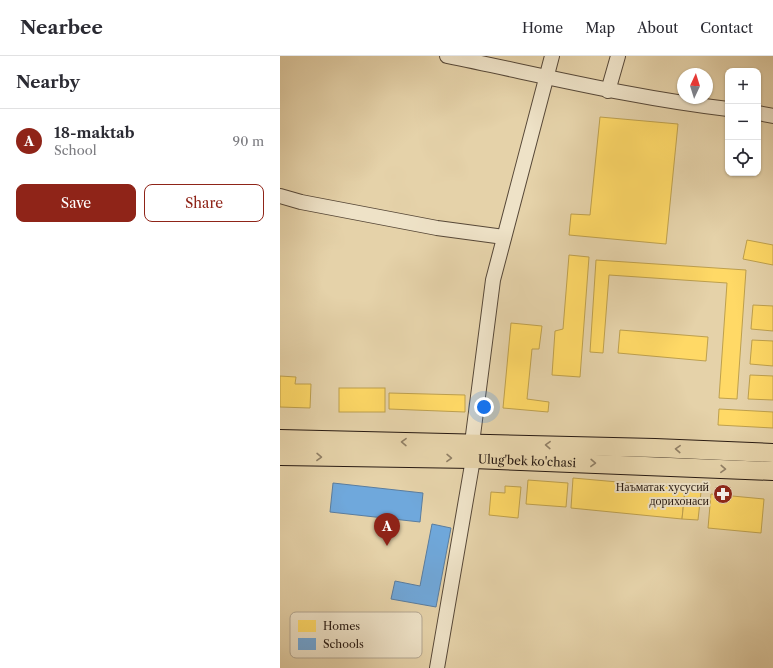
<!DOCTYPE html>
<html lang="en">
<head>
<meta charset="utf-8">
<style>
  :root { --surface:#fff; --page:#f2f2f3; --text:#2b2b33; --muted:#7c7c81; --line:#e1e1e2; --accent:#8f2418 }
  body { margin:0; font-family:"Libre Caslon Text",serif; background:var(--page); color:var(--text) }
  .controls { position:absolute; right:12px; top:12px; display:grid; overflow:hidden; border-radius:8px; box-shadow:0 1px 3px #0004 }
  .controls button { width:36px; height:36px; display:grid; place-items:center; padding:0; border:0; border-bottom:1px solid var(--line); background:var(--surface); color:var(--text); font:20px sans-serif }
  .compass { position:absolute; left:397px; top:12px; width:36px; height:36px; border-radius:50%; background:var(--surface); box-shadow:0 1px 3px #0004; rotate:4deg }
  .you { position:absolute; left:204px; top:351px; width:14px; height:14px; margin:-10px; border:3px solid #fff; border-radius:50%; background:#1a73e8; box-shadow:0 0 0 6px #1a73e833 }
  .badge { display:grid; place-items:center; width:26px; height:26px; border-radius:50%; background:var(--accent); color:#fff; font-size:13px; font-weight:700 }
  .pin { position:absolute; translate:-50% -33px; filter:drop-shadow(0 1px 2px #0008) }
  .pin::after { content:''; position:absolute; top:21px; width:14px; height:12px; background:inherit; clip-path:polygon(0 0,100% 0,50% 100%) }
  .list { margin:0; padding:0; list-style:none }
  h2 { display:flex; justify-content:space-between; align-items:center; height:52px; margin:0; padding:0 16px; font-size:17px }
  h2 small { font-size:13px; font-weight:400; color:var(--muted) }
  .list li { display:grid; grid-template-columns:26px 1fr auto; gap:12px; align-items:center; box-sizing:border-box; height:64px; padding:0 16px; border-top:1px solid var(--line) }
  .list b { display:block; font-size:15px; white-space:nowrap }
  .list p { margin:0; font-size:13px; white-space:nowrap; color:var(--muted) }
  .list em { font-size:13px; font-style:normal; color:var(--muted) }
  .actions { display:flex; gap:8px; padding:12px 16px }
  .actions a { flex:1; padding:9px 0; border:1px solid var(--accent); border-radius:8px; text-align:center; font-size:14px; color:var(--accent) }
  .actions .main { background:var(--accent); color:#fff }
  .icon { flex:none; width:22px; height:22px; fill:none; stroke:currentColor; stroke-width:2; stroke-linecap:round; stroke-linejoin:round }
  .map { position:relative; flex:none; width:493px; height:612px; overflow:hidden }
  header { display:flex; align-items:center; gap:24px; box-sizing:border-box; height:56px; padding:0 20px; background:var(--surface); border-bottom:1px solid var(--line) }
  header strong { font-size:19px }
  nav { display:flex; gap:22px; margin-inline-start:auto; font-size:14px }
  main { display:flex }
  aside { flex:1; background:var(--surface) }
  .map>svg:first-child { display:block }
</style>
</head>
<body>
<header>
<strong>Nearbee</strong>
<nav><a>Home</a><a>Map</a><a>About</a><a>Contact</a></nav>
</header>
<main>
<aside>
<h2>Nearby<small></small></h2>
<ul class="list">
<li><span class="badge">A</span><div><b>18-maktab</b><p>School</p></div><em>90 m</em></li>
</ul>
<div class="actions"><a class="main">Save</a><a>Share</a></div>
</aside>
<div class="map">
<svg width="493" height="612" viewBox="0 0 493 612">
  <rect width="100%" height="100%" fill="#e5d2a9"/>
  <filter id="stains"><feTurbulence type="fractalNoise" baseFrequency=".005" numOctaves="4"/><feColorMatrix values="0 0 0 0 .2 0 0 0 0 .09 0 0 0 0 .02 0 0 0 .5 -.17"/></filter>
  <radialGradient id="worn" r=".72"><stop offset=".6" stop-color="#630" stop-opacity="0"/><stop offset="1" stop-color="#630" stop-opacity=".3"/></radialGradient>
  <g fill="#ffd966" stroke="#bea04d">
    <path d="M 320,61 L 398,68 L 386,188 L 289,179 L 291,158 L 310,159 Z"/>
    <path d="M 467,184 L 493,189 L 493,209 L 463,203 Z"/>
    <path d="M 289,199 L 309,201 L 300,321 L 272,319 L 275,275 L 283,273 Z"/>
    <path d="M 316,204 L 466,214 L 457,343 L 439,342 L 447,227 L 329,219 L 323,297 L 310,296 Z"/>
    <path d="M 473,249 L 493,250 L 493,275 L 471,273 Z"/>
    <path d="M 231,267 L 262,270 L 259,293 L 252,293 L 247,343 L 269,346 L 268,356 L 223,352 Z"/>
    <path d="M 340,274 L 428,281 L 426,305 L 338,297 Z"/>
    <path d="M 472,284 L 493,285 L 493,310 L 470,308 Z"/>
    <path d="M 470,319 L 493,320 L 493,344 L 468,343 Z"/>
    <path d="M 0,320 L 16,321 L 15,328 L 31,328 L 30,352 L 0,351 Z"/>
    <rect x="59" y="332" width="46" height="24"/>
    <path d="M 109,337 L 185,339 L 185,356 L 109,353 Z"/>
    <path d="M 439,353 L 493,356 L 493,372 L 438,369 Z"/>
    <path d="M 293,422 L 405,432 L 402,463 L 291,452 Z"/>
    <path d="M 248,424 L 288,427 L 286,451 L 246,448 Z"/>
    <path d="M 225,430 L 241,431 L 238,462 L 209,459 L 211,436 L 225,437 Z"/>
    <path d="M 405,435 L 421,436 L 418,464 L 402,463 Z"/>
    <path d="M 431,438 L 484,443 L 481,477 L 428,472 Z"/>
  </g>
  <g fill="#6fa8dc" stroke="#5a7d9f">
    <path d="M 53,427 L 143,437 L 140,466 L 50,456 Z"/>
    <path d="M 152,468 L 171,472 L 156,551 L 111,543 L 115,525 L 140,530 Z"/>
  </g>
  <g fill="none" stroke-linecap="round" stroke-linejoin="round">
    <g stroke="#574838" stroke-width="16">
      <g id="minor">
        <path d="M 167,0 C 261,19 353,42 448,53"/>
        <path d="M 328,35 L 338,0"/>
        <path d="M 478,57 L 493,60"/>
        <path d="M 0,140 L 21,146 L 157,172 L 224,181"/>
        <path d="M 192,387 L 213,224 L 272,0"/>
        <path d="M 157,612 L 193,403"/>
      </g>
    </g>
    <g stroke="#281a12" stroke-width="20">
      <g id="major">
        <path d="M 0,383 L 375,392 L 493,397"/>
        <path id="s1" d="M 0,400 L 193,403 L 493,415"/>
      </g>
    </g>
    <use href="#minor" stroke="#eee2c7" stroke-width="14"/>
    <use href="#major" stroke="#e5d2a9" stroke-width="18"/>
  </g>
  <defs><path id="oneway-chevron" d="M-2-3.5L2.5 0L-2 3.5" fill="none" stroke-width="1.6" stroke-linecap="round" stroke-linejoin="round"/></defs>
  <g stroke="#907f65">
    <use href="#oneway-chevron" transform="translate(124 386) rotate(-179)"/>
    <use href="#oneway-chevron" transform="translate(268 389) rotate(-178)"/>
    <use href="#oneway-chevron" transform="translate(398 393) rotate(-177)"/>
    <use href="#oneway-chevron" transform="translate(39 401) rotate(1)"/>
    <use href="#oneway-chevron" transform="translate(169 402) rotate(1)"/>
    <use href="#oneway-chevron" transform="translate(313 407) rotate(2)"/>
    <use href="#oneway-chevron" transform="translate(443 413) rotate(3)"/>
  </g>
  <defs>
    <g id="pharmacy-disc" transform="scale(1)"><circle r="9.5" fill="#8f2418" stroke="#eee2c7"/><path d="M-2-6h4v4h4v4h-4v4h-4v-4h-4v-4h4Z" fill="#fff"/></g>
  </defs>
  <g fill-rule="evenodd">
    <use href="#pharmacy-disc" x="443" y="438"/>
  </g>
  <g text-anchor="middle" stroke-width="4" stroke-linejoin="round" paint-order="stroke">
    <g font-size="12" fill="#281a12" stroke="#eee2c7">
      <text dy="4" stroke="none"><textPath href="#s1" startOffset="247">Ulug'bek ko'chasi</textPath></text>
    </g>
    <g font-size="12" fill="#281a12" stroke="#eee2c7" text-anchor="end">
      <text x="429" y="435">Наъматак хусусий<tspan x="429" dy="14">дорихонаси</tspan></text>
    </g>
  </g>
  <rect x="10" y="556" width="132" height="46" rx="6" fill="#eee2c7" stroke="#b3a691" stroke-width="1"/>
  <rect x="18" y="564" width="18" height="12" fill="#ffd966"/>
  <rect x="18" y="582" width="18" height="12" fill="#6fa8dc"/>
  <g font-size="11" fill="#281a12">
    <text x="43" y="574">Homes</text>
    <text x="43" y="592">Schools</text>
  </g>
  <rect width="100%" height="100%" filter="url(#stains)"/>
  <rect width="100%" height="100%" fill="url(#worn)"/>
</svg>
<div class="controls">
<button>+</button>
<button>−</button>
<button><svg class="icon" aria-label="locate" viewBox="0 0 24 24"><circle cx="12" cy="12" r="6"/><path d="M12 2v4M12 18v4M2 12h4M18 12h4"/></svg></button>
</div>
<svg class="compass" viewBox="-18 -18 36 36"><path d="M0-13l5 13h-10z" fill="#e53935"/><path d="M0 13l5-13h-10z" fill="#7c7c81"/></svg>
<div class="you"></div>
<div class="pin badge" style="left:107px;top:490px">A</div>
</div>
</main>
</body>
</html>
